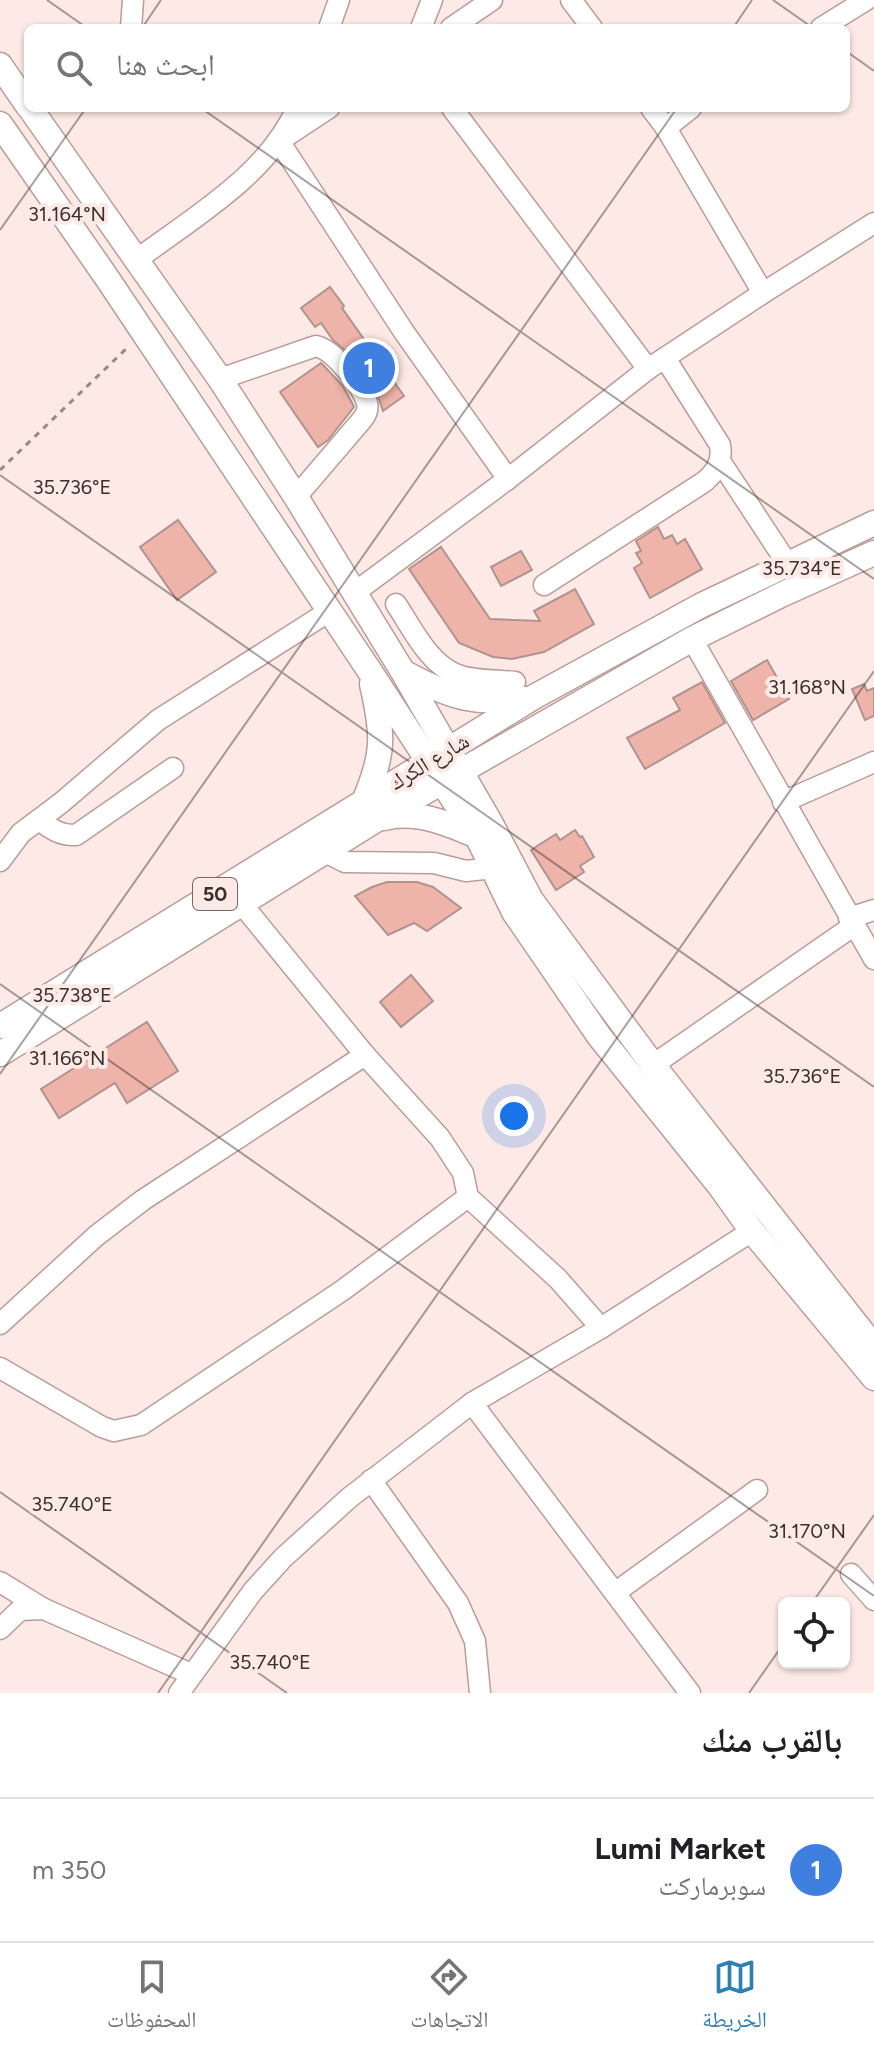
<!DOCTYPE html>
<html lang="ar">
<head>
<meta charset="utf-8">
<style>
  :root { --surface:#fff; --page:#f2f2f2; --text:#202124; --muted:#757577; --line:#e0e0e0; --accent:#2f7fb0 }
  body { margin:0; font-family:Figtree,"Noto Naskh Arabic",sans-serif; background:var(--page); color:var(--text); direction:rtl }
  .controls { position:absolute; right:24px; bottom:24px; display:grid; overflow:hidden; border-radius:12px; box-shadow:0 2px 6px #0004 }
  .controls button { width:72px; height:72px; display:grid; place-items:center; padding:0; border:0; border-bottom:2px solid var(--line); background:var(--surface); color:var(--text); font:40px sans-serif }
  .you { position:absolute; left:514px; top:1116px; width:28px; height:28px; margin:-20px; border:6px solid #fff; border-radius:50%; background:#1a73e8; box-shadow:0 0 0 12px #1a73e833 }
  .badge { display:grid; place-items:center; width:52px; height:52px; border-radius:50%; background:var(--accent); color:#fff; font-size:26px; font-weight:700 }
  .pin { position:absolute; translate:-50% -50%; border:4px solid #fff; box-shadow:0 2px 8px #0006 }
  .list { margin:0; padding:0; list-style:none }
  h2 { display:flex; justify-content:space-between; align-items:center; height:104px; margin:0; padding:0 32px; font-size:34px }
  h2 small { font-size:26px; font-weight:400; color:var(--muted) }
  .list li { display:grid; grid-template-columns:52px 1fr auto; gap:24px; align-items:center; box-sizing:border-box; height:144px; padding:0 32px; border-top:2px solid var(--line) }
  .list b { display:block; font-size:30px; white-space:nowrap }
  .list p { margin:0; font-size:26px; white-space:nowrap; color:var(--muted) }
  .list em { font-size:26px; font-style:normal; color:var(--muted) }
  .icon { flex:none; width:44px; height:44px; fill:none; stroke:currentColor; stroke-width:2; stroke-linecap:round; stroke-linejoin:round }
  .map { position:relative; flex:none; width:874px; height:1693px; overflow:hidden; direction:ltr }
  .search { position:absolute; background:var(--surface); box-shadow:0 2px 6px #0004; left:24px; right:24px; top:24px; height:88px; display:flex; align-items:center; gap:20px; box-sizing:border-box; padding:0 28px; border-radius:12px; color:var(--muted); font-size:30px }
  .sheet { height:248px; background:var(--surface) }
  nav { display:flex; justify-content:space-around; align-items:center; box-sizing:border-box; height:112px; border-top:2px solid var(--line); background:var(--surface); font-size:22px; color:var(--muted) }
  nav a { display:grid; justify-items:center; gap:4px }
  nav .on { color:var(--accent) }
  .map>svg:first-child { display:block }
</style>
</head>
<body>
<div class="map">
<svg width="874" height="1693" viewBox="0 0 874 1693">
  <rect width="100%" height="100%" fill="#fdeae7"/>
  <g fill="#eeb4aa" stroke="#b0938e" stroke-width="2">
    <path d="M 330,287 L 344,306 L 342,308 L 404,396 L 383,411 L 376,390 L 357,361 L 333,340 L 321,323 L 315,327 L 301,308 Z"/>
    <path d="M 321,363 L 343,386 L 354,407 L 328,440 L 318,447 L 280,392 Z"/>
    <path d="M 178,520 L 216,572 L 177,600 L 140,547 Z"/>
    <path d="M 658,527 L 664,539 L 672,535 L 677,544 L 685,539 L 702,569 L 650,598 L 634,568 L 642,563 L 636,553 L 641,551 L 636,541 Z"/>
    <path d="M 441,547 L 490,619 L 540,621 L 534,611 L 575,589 L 594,624 L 544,652 L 512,659 L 493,657 L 459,643 L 409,569 Z"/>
    <path d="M 521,551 L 532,570 L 501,586 L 491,567 Z"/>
    <path d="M 767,660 L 789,699 L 753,720 L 731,681 Z"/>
    <path d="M 702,682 L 725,723 L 645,769 L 627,738 L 680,710 L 673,698 Z"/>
    <path d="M 864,684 L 867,691 L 874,688 L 874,716 L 865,720 L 852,689 Z"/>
    <path d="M 575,830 L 580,837 L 582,836 L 594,857 L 580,866 L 584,872 L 556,890 L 531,850 L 556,834 L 560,840 Z"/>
    <path d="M 387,882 L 417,882 L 433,887 L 461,908 L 427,931 L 414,923 L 388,935 L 355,896 L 372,887 Z"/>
    <path d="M 411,975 L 433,1001 L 401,1027 L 380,1002 Z"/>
    <path d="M 147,1022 L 178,1071 L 127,1103 L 115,1083 L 59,1118 L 41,1089 Z"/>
  </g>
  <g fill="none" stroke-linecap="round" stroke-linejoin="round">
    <g stroke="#ba9d98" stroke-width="23">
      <g id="minor">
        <path d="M 571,0 L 592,28"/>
        <path d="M 131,28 L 133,0"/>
        <path d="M 329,28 L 339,0"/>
        <path d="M 421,28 L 432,0"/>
        <path d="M 451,28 L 492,0"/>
        <path d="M 821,28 L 866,0"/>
        <path d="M 329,108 L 279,141 L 404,332 L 508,479"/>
        <path d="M 452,108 L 648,369"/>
        <path d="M 651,108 L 666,128"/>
        <path d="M 691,108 L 666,128 L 763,293"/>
        <path d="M 135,261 C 192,218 267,176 297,108"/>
        <path d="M 220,379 L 316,346 C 334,350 362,386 367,403 C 369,411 365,416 361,421 L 296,497"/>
        <path d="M 720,461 L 787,563"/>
        <path d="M 544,585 L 704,482 C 716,472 723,461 720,445 L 665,358"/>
        <path d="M 354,593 L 508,479 L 648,369 L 763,293 L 874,223"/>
        <path d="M 396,604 C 412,628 429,665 458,675 C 474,681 498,680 515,682"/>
        <path d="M 692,639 L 874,959"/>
        <path d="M 783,802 L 874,762"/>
        <path d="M 39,820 C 51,829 61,836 76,835 L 173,768"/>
        <path d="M 325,852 L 345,862 L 434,863 L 466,871 L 493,868"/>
        <path d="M 0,861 L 21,833 L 61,803 L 158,720 L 328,612"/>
        <path d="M 241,903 L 365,1055 L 440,1138 L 463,1173 L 468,1197 L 558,1279 L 601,1328"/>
        <path d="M 849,918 L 874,910"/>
        <path d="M 653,1065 L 853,926"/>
        <path d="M 0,1324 L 96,1236 L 143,1200 L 365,1055"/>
        <path d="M 0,1368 L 102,1427 L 114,1431 L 141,1425 L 343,1290 L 468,1197"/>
        <path d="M 472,1403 L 690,1693"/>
        <path d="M 371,1480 L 458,1603 L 475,1641 L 480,1693"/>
        <path d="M 851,1574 L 874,1600"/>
        <path d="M 0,1582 L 44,1609"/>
        <path d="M 616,1592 L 757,1490"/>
        <path d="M 0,1629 L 20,1610 L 44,1609 L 191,1674"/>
        <path d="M 179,1693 L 253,1591 L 283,1558 L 349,1498 L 472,1403 L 601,1328 L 752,1231"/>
      </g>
    </g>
    <g stroke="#ba9d98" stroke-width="27">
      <g id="major">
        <path d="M 0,65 L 28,106"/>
        <path d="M 30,108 L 220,379 L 296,497 L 403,672 L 490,822 L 531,900 L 653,1065 L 874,1347"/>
        <path d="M 0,124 L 107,278 L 369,670 L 477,836 L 514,912 L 599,1036 L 719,1185 L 752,1231 L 874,1378"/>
        <path d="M 405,673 C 451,698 473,704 526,699"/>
        <path d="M 365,799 C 385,752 383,733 372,684"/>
        <path d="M 384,818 C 416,810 447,823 477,836"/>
        <path d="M 0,1026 L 532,698 L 700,606 L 874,523"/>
        <path d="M 0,1054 L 374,821 L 692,639 L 783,594 L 874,553"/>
      </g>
    </g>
    <path stroke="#988886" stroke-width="3" stroke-dasharray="6 6" stroke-linecap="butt" d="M 0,470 L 128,347"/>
    <use href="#minor" stroke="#fff" stroke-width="20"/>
    <use href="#major" stroke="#fff" stroke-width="24"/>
  </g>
  <path fill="none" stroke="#3c302e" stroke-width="2" stroke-opacity="0.45" d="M 47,0 L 87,28M 773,0 L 813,28M 142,28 L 161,0M 733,28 L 752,0M 846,51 L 874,71M 201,108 L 874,579M 0,230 L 86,108M 0,475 L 874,1087M 0,984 L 874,1596M 0,1074 L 677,108M 0,1492 L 287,1693M 812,1603 L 874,1515M 158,1693 L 874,671M 749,1693 L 784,1643"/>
  <g text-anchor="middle" stroke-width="8" stroke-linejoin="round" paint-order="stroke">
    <rect fill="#fdeae7" stroke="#766866" stroke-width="2" x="193" y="878" width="44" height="32" rx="6"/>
    <g font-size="20" font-weight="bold" fill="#3c302e">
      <text x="215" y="901">50</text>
    </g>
    <g font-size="22" fill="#3c302e" stroke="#fdeae7">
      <text transform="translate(429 761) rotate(-31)" y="8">شارع الكرك</text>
    </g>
  </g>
  <g font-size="20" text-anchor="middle" fill="#3c302e" stroke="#fdeae7" stroke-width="8" stroke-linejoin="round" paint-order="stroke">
    <text x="67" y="221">31.164°N</text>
    <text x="72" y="494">35.736°E</text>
    <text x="802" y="575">35.734°E</text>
    <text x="807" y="694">31.168°N</text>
    <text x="72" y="1002">35.738°E</text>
    <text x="67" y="1065">31.166°N</text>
    <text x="802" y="1083">35.736°E</text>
    <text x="72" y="1511">35.740°E</text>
    <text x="807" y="1538">31.170°N</text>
    <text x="270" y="1669">35.740°E</text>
  </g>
</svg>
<div class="controls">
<button><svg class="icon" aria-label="locate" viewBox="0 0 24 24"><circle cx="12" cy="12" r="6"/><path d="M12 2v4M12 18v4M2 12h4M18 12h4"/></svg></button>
</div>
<div class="you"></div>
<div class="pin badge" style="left:369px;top:368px;background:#3f7fe0">1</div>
<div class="search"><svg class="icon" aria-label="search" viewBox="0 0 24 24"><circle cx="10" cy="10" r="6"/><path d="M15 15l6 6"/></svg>ابحث هنا</div>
</div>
<section class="sheet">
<h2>بالقرب منك<small></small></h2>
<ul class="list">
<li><span class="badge" style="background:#3f7fe0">1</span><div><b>Lumi Market</b><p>سوبرماركت</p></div><em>350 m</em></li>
</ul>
</section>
<nav>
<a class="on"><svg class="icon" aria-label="map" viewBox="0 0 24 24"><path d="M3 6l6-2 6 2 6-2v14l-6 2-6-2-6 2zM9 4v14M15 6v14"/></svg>الخريطة</a>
<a><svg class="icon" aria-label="directions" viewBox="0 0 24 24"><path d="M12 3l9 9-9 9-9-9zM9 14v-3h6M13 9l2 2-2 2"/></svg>الاتجاهات</a>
<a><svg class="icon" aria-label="saved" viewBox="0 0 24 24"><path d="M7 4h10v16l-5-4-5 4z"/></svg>المحفوظات</a>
</nav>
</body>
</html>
